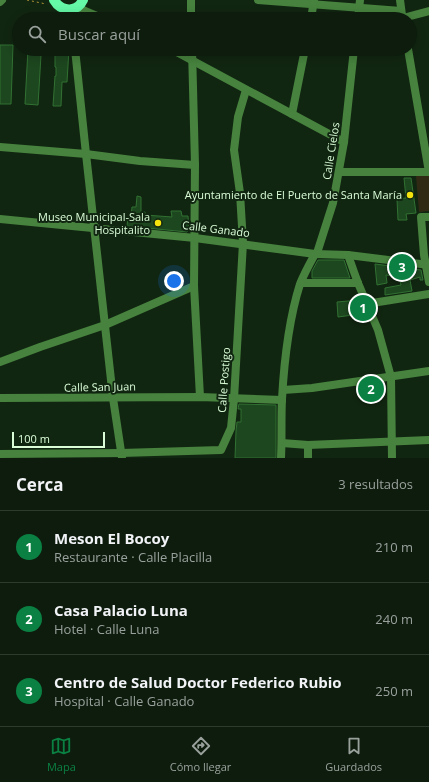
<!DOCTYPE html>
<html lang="es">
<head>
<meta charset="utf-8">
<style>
  :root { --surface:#0d1c0d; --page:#162516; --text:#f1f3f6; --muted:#9aa19d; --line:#2d3a2e; --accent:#0b8043 }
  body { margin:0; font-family:"Open Sans",sans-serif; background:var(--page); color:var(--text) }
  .scale { position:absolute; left:12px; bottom:10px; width:93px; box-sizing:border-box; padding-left:4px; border:2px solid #dafdd8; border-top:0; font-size:11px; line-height:14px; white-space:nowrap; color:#dafdd8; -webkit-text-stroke:3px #112611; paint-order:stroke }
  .you { position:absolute; left:174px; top:281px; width:14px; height:14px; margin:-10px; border:3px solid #fff; border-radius:50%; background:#1a73e8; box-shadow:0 0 0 6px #1a73e833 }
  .badge { display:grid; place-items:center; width:26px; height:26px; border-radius:50%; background:var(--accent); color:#fff; font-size:13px; font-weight:700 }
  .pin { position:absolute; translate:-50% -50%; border:2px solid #fff; box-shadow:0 1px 4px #0006 }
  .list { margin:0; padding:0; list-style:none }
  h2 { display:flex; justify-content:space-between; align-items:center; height:52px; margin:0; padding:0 16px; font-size:17px }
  h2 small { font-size:13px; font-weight:400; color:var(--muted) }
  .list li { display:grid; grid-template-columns:26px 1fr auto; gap:12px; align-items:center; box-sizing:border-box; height:72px; padding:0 16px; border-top:1px solid var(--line) }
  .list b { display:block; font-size:15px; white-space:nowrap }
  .list p { margin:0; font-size:13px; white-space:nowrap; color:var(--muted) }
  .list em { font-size:13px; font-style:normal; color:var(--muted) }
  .icon { flex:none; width:22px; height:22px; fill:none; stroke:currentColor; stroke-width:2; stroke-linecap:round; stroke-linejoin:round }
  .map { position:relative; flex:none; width:429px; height:458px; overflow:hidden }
  .search { position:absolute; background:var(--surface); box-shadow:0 2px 10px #0003; left:12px; right:12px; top:12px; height:44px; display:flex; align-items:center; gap:10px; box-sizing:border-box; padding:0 14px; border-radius:22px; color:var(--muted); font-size:15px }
  .sheet { height:268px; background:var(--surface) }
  nav { display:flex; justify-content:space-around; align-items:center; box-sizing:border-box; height:56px; border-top:1px solid var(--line); background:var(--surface); font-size:11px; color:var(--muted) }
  nav a { display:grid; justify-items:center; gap:2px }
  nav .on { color:var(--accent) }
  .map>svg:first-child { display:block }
</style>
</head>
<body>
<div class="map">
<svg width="429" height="458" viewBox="0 0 429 458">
  <rect width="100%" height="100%" fill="#112611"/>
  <path fill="#302a14" d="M 429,175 L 429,211 L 419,212 L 416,176 Z"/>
  <g fill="#1d471f" stroke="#317132">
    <path d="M 0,45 L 13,45 L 11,104 L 0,104 Z"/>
    <path d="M 28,49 L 69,49 L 67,82 L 62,82 L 61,106 L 53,106 L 55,76 L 56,76 L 56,67 L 55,67 L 55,55 L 41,55 L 38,105 L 25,104 Z"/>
    <path d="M 404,178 L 411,178 L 416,213 L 406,214 L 407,220 L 398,220 L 397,199 L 406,198 Z"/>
    <path d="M 137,196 L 141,197 L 141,212 L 145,212 L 145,215 L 172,217 L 171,211 L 181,211 L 182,216 L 188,216 L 189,229 L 187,232 L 127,226 L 128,216 L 131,217 L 132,207 L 136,207 Z"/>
    <path d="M 318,260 L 344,260 L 350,278 L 312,278 L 312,271 Z"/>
    <path d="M 375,264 L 421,270 L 423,280 L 420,280 L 420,277 L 410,280 L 412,291 L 385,295 L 385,288 L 401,285 L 399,277 L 386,275 L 387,283 L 377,285 Z"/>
    <path d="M 359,300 L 361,305 L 365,314 L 353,316 L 353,315 L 338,317 L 337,302 Z"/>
    <path d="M 239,404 L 276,405 L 276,458 L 235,458 L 236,431 L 237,422 L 241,422 L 241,409 L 238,409 Z"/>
  </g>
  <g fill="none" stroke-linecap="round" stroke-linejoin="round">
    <path stroke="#b49635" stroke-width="1" stroke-dasharray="2 3" stroke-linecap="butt" d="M 27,0 L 46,4"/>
    <g stroke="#47833e" stroke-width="8">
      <path d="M 191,0 L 191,19"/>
      <path d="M 258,0 L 401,11"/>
      <path d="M 400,0 L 402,15"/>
      <path d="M 0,2 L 2,0"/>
      <path d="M 78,7 L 85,11 L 104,19"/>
      <path d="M 73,9 L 77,15 L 77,19"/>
      <path d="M 403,18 L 429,11"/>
      <path d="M 311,19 L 314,0"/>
      <path d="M 358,19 L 360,0"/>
      <path d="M 75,49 L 86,154 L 113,398 L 122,458"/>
      <path d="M 171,49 L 344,142"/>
      <path d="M 192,49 L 195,165 L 194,286 L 200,397"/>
      <path d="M 408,49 L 429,172"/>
      <path d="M 292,114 L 305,49"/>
      <path d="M 0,147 L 86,154 L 140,161 L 195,165"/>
      <path d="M 339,172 L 429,172"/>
      <path d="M 429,217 L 421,217 L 424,255 L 429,282"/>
      <path d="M 0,219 L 195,238 L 315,254 L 348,255 L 429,265"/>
      <path d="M 317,253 L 333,203 L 344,142 L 354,49"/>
      <path d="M 348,255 L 354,272 L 358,283 L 378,330 L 391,377 L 392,458"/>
      <path d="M 301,283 L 358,283"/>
      <path d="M 366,304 L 429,294"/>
      <path d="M 0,362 L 40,347 L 105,325 L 194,286"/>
      <path d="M 283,390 L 312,388 L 429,371"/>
      <path d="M 0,398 L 200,397 L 282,400"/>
      <path d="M 282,443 L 308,445 L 429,440"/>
      <path d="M 308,445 L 308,458"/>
      <path d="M 0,454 L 121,453 L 221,450 L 231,428 L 234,399 L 243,243 L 240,193 L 234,150 L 238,117 L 246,90"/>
      <path d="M 281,458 C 282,438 281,419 282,399 C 284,363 289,319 300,284 C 304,274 310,263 315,254"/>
    </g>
    <path stroke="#64f8a7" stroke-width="10" d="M 54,0 C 61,12 77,13 83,0"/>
  </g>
  <g fill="#f4e30d" stroke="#112611" stroke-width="1.5">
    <circle cx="410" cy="195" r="4"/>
    <circle cx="158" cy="223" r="4"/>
  </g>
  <g text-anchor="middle" stroke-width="4" stroke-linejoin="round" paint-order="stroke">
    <g font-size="11" fill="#dafdd8" stroke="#112611">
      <text transform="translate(331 151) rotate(-81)" y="4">Calle Cielos</text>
      <text transform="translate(216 229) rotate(7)" y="4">Calle Ganado</text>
      <text transform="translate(224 380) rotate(-86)" y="4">Calle Postigo</text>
      <text transform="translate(100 387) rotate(-1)" y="4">Calle San Juan</text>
    </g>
    <g font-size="11" fill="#dafdd8" stroke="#112611" text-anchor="end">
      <text x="402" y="199">Ayuntamiento de El Puerto de Santa María</text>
      <text x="150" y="221">Museo Municipal-Sala<tspan x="150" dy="13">Hospitalito</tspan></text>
    </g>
  </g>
</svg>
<div class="scale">100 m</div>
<div class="you"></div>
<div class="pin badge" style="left:363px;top:308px">1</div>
<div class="pin badge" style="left:371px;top:389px">2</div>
<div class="pin badge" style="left:402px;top:267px">3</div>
<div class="search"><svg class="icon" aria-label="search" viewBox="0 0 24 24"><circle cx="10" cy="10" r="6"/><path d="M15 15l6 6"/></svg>Buscar aquí</div>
</div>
<section class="sheet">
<h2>Cerca<small>3 resultados</small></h2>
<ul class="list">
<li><span class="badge">1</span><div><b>Meson El Bocoy</b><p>Restaurante · Calle Placilla</p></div><em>210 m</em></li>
<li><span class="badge">2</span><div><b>Casa Palacio Luna</b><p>Hotel · Calle Luna</p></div><em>240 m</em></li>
<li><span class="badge">3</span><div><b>Centro de Salud Doctor Federico Rubio</b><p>Hospital · Calle Ganado</p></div><em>250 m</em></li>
</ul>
</section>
<nav>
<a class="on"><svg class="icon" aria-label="map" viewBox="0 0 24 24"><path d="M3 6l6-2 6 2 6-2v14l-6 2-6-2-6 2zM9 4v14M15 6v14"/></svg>Mapa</a>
<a><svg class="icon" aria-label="directions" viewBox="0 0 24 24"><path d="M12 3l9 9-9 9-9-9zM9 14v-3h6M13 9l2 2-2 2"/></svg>Cómo llegar</a>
<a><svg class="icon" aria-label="saved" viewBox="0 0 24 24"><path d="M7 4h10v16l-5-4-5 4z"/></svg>Guardados</a>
</nav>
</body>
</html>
